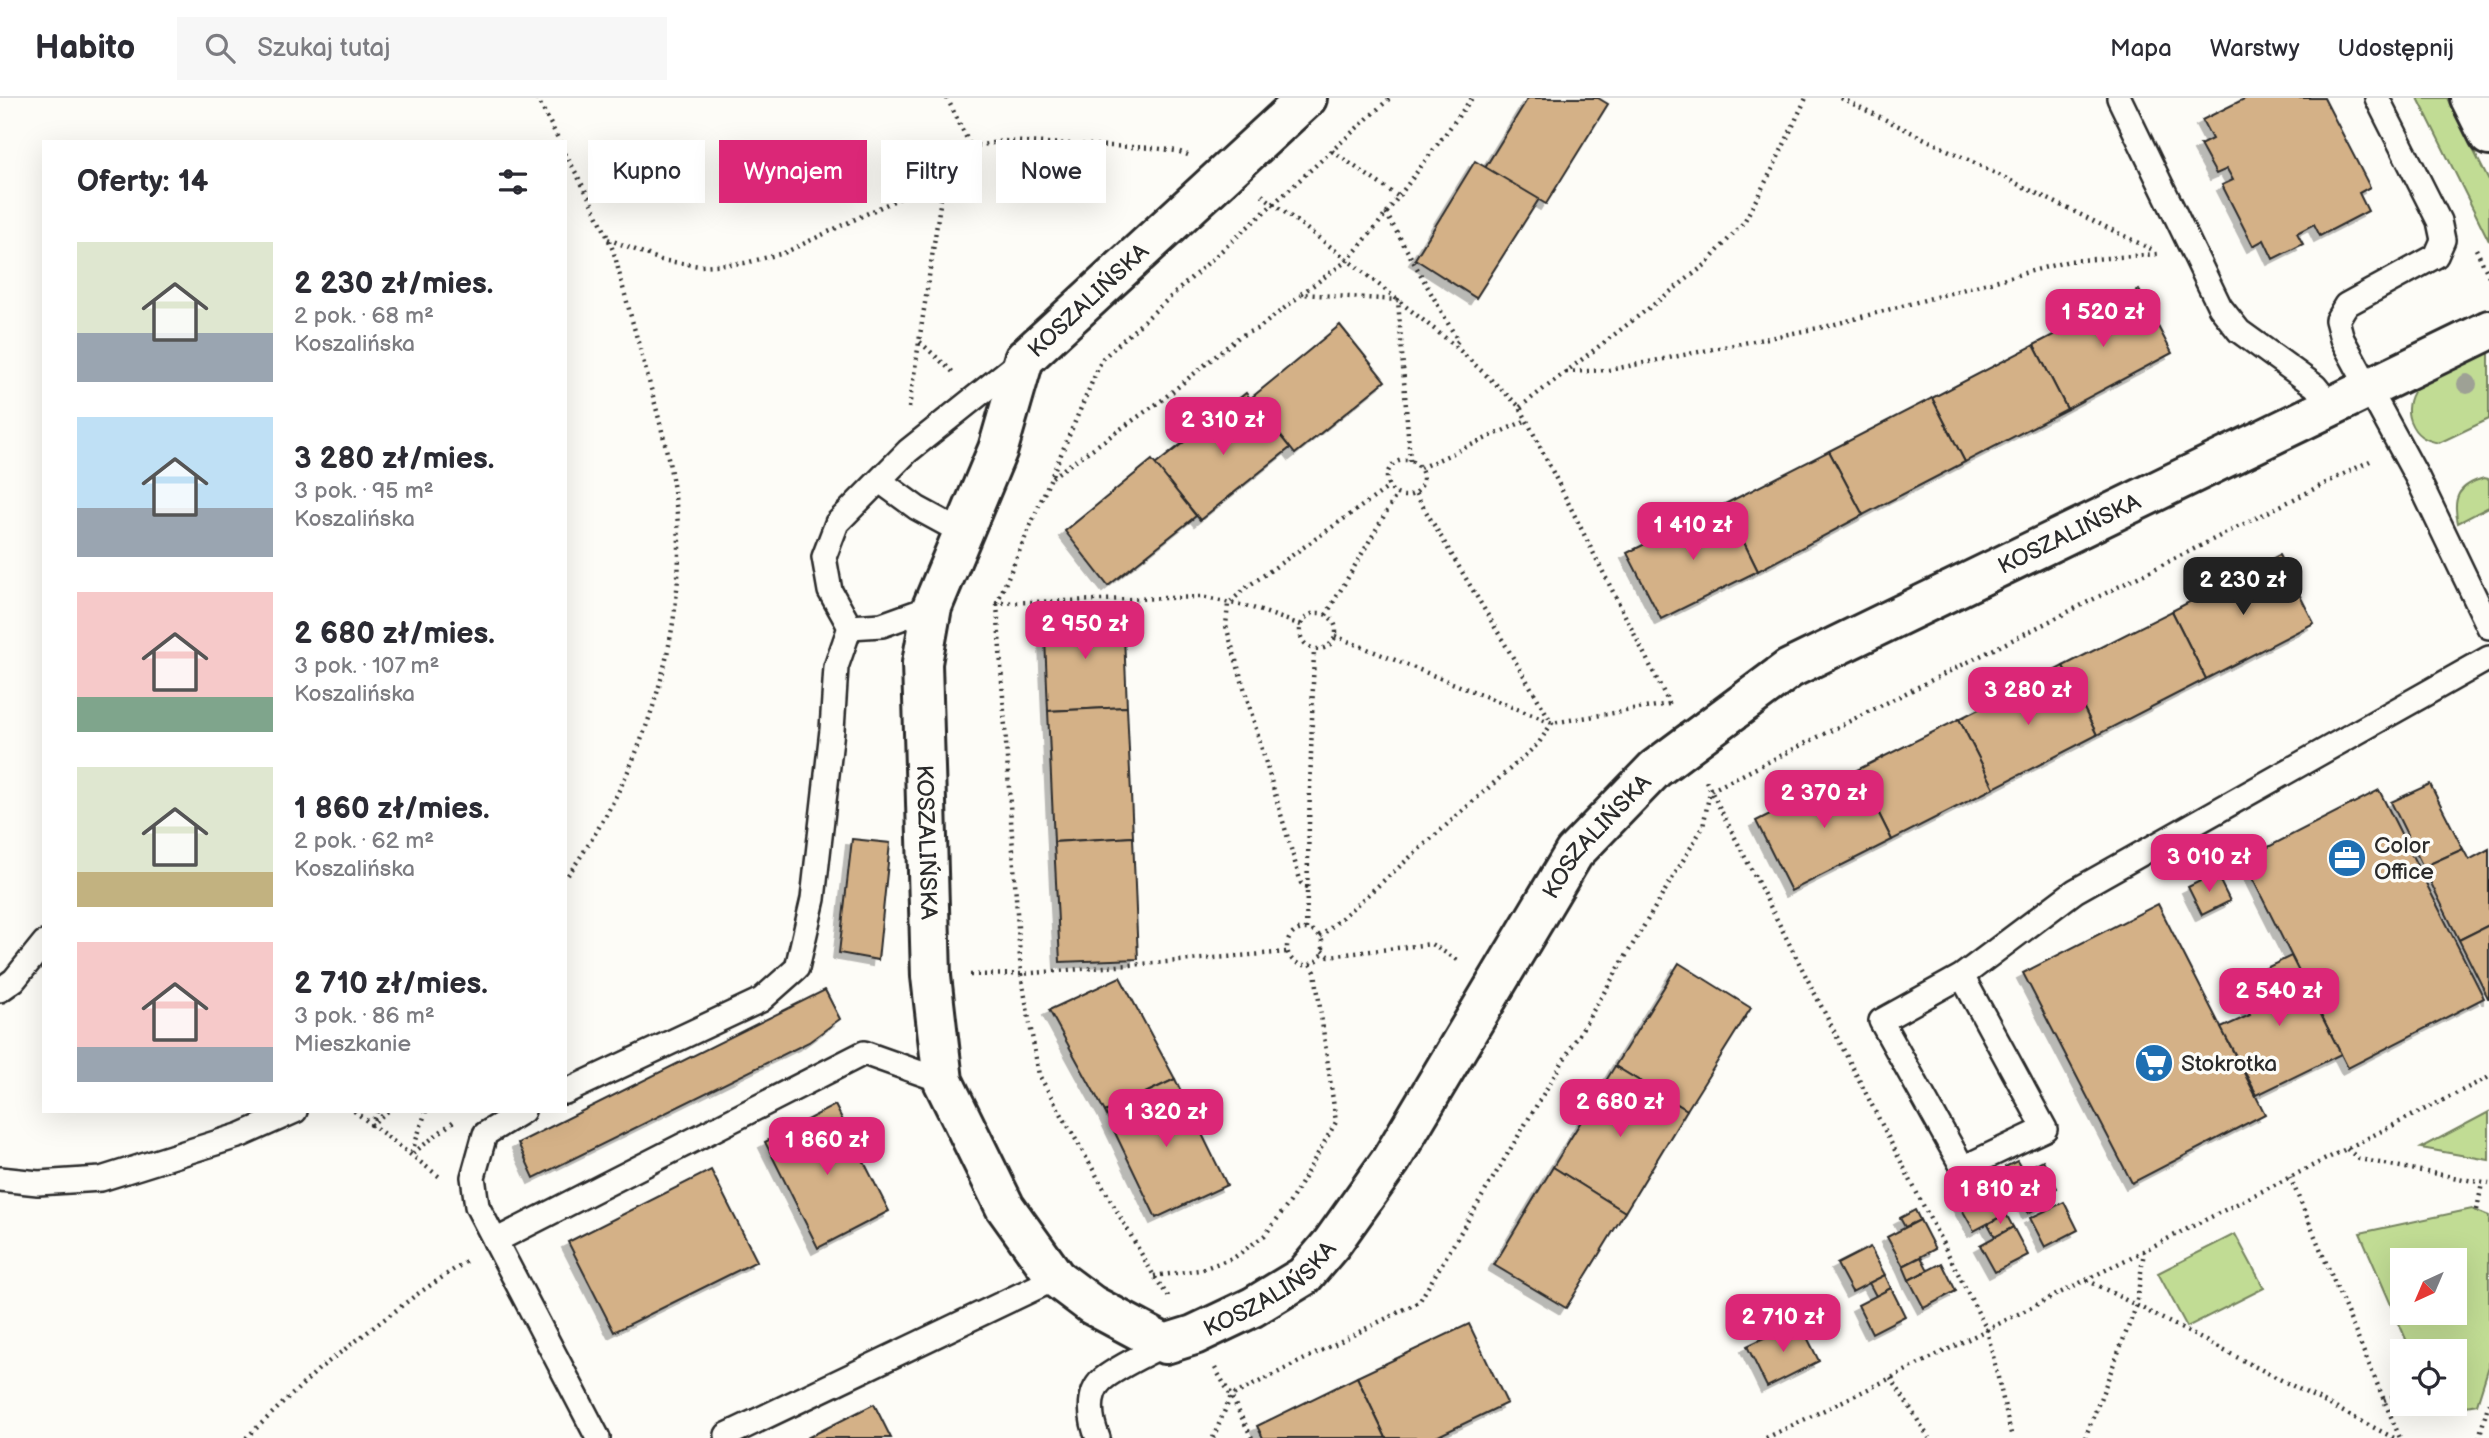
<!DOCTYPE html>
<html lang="pl">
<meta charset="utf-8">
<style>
body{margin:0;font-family:"Balsamiq Sans",sans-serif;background:#f7f7f7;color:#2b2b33;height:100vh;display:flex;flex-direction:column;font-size:26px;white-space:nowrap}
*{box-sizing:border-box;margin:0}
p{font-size:23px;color:#7c7c81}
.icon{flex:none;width:38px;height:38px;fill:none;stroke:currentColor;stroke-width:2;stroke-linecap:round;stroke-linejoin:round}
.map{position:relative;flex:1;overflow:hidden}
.drawer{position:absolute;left:42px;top:42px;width:525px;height:973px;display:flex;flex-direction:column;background:#fff;border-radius:0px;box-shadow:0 7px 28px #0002}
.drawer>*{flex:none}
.guide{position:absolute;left:588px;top:42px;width:665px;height:63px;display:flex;gap:14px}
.needle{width:46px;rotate:224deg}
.fabs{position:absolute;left:2390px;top:1150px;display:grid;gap:14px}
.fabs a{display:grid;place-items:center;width:77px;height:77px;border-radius:0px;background:#fff;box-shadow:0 7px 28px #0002;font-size:35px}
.price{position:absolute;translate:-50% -60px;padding:0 16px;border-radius:14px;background:#db2777;color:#fff;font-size:23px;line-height:46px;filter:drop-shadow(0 2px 4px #0008)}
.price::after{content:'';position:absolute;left:50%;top:42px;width:21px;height:16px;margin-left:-10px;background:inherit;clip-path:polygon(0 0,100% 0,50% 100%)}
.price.current{background:#222;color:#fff}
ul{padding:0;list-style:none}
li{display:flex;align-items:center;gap:21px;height:175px;padding:0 35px}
li span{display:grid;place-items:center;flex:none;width:196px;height:140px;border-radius:0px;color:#555}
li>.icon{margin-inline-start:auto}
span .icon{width:84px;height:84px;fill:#fffc;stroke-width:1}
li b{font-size:30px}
h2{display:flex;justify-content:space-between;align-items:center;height:84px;padding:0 35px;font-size:30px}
.tag{padding:0 24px;border-radius:0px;background:#fff;box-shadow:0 7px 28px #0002;font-size:24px;line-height:63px}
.tag.current{background:#db2777;color:#fff}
header{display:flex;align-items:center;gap:42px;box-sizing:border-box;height:98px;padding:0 35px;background:#fff;border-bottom:2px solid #e1e1e2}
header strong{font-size:33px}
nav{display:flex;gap:38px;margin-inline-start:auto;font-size:24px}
.search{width:490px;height:63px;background:#f7f7f7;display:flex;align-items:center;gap:18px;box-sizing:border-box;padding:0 24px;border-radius:0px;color:#7c7c81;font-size:26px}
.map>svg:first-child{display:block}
.green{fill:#c1dc94;stroke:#768460;stroke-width:2;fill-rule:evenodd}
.building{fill:#d4b187;stroke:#2b2b2b;stroke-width:2;filter:url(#shadow)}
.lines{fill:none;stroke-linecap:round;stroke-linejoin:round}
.service-casing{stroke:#2b2b2b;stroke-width:28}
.minor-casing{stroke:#2b2b2b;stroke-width:44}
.tertiary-casing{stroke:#2b2b2b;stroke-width:44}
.path{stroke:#2b2b2b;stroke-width:4.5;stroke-dasharray:2 5;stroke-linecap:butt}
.service{stroke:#fdfcf7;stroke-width:23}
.minor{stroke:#fdfcf7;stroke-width:38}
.tertiary{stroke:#fdfcf7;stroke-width:38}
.tree{fill:#9ea195}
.labels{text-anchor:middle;stroke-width:7;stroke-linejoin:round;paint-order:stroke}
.street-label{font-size:23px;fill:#2b2b2b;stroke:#fdfcf7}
.poi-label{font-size:23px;fill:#2b2b2b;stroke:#fdfcf7;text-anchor:start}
</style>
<header>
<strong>Habito</strong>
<div class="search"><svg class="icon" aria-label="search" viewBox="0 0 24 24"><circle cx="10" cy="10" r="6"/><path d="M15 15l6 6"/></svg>Szukaj tutaj</div>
<nav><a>Mapa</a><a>Warstwy</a><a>Udostępnij</a></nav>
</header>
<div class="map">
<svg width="2489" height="1340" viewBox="0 0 2489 1340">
<defs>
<filter id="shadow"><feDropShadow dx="-6" dy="6" stdDeviation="0" flood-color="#0004"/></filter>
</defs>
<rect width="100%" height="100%" fill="#fdfcf7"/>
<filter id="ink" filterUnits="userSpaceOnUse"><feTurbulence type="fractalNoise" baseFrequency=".0143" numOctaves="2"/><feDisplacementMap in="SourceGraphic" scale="14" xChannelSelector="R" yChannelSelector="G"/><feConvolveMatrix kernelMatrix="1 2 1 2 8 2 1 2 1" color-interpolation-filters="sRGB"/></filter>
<g filter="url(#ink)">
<g class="green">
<polygon points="2418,0 2447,0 2489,83 2489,143"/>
<path d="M2489 253V321L2439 345C2425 342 2416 338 2410 323 2406 313 2408 300 2415 291 2422 281 2474 260 2489 253Z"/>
<path d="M2484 380 2489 381V409L2458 425C2452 400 2458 387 2484 380Z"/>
<polygon points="2489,1014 2489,1062 2421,1050"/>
<path d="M2472 1111 2489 1118V1268L2477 1306 2437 1313 2434 1306H2455V1253H2411L2360 1135ZM2403 1162H2455V1214H2403Z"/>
<polygon points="2235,1136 2264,1190 2187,1229 2158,1175"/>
</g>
<g class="building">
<polygon points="1528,0 1598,0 1608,6 1546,106 1485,70"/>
<polygon points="2246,0 2324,0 2370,89 2359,95 2368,113 2320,138 2314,126 2297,135 2303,146 2273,161 2264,142 2253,148 2222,87 2233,82 2227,71 2216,76 2200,47 2212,41 2202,22"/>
<polygon points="1475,63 1539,101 1476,200 1415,161"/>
<polygon points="2139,192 2172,255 2067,311 2034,247"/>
<polygon points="1340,227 1385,283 1295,356 1251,300"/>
<polygon points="2034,247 2067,311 1965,364 1932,300"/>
<polygon points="1246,295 1290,350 1200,422 1155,367"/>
<polygon points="1932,300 1965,364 1863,417 1829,353"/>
<polygon points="1829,353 1863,417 1758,473 1725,406"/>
<polygon points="1152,362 1196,418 1108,488 1065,433"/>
<polygon points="1725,406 1758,473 1661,521 1627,455"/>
<polygon points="2279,457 2314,525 2206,581 2172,513"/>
<polygon points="2172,513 2206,581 2097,637 2063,568"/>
<polygon points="1123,514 1127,609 1048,613 1044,516"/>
<polygon points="2063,568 2097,637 1994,690 1959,621"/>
<polygon points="1127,609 1133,739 1054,744 1048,613"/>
<polygon points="1959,621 1994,690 1892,742 1857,672"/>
<polygon points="1857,672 1892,742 1791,793 1756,723"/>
<polygon points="2430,686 2463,751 2423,769 2391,704"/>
<polygon points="2379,692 2484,900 2348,970 2243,762"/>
<polygon points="1133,739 1138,861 1060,864 1054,744"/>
<polygon points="852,741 890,745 878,862 839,855"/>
<polygon points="2463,751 2469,762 2489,751 2489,827 2459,842 2423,769"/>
<polygon points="2216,775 2230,803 2202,817 2188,789"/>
<polygon points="2158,806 2265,1016 2132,1085 2023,875"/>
<polygon points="2489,827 2489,900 2488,900 2459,842"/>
<polygon points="2291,858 2341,956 2257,997 2221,930 2250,917 2235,885"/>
<polygon points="1679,865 1751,910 1687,1012 1615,968"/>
<polygon points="1120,879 1175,981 1105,1014 1049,912"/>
<polygon points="825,892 840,921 809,944 534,1080 518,1045"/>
<polygon points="1615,968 1687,1012 1625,1114 1553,1069"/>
<polygon points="1175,981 1227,1087 1156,1120 1105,1014"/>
<polygon points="835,1007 889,1113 818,1150 765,1044"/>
<polygon points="2043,1062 2057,1090 2024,1108 2011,1079"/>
<polygon points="2017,1063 2023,1073 2010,1080 2005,1069"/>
<polygon points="1553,1069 1625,1114 1566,1210 1494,1167"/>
<polygon points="711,1072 757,1163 614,1234 568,1144"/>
<polygon points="1987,1077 1992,1087 1977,1096 1972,1086"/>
<polygon points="1992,1087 2006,1116 1974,1133 1959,1106"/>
<polygon points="2043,1098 2047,1105 2028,1115 2025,1107"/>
<polygon points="2064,1104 2078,1132 2045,1149 2030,1120"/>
<polygon points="1915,1112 1920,1122 1905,1129 1900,1120"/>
<polygon points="2006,1116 2013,1129 1995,1139 1988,1126"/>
<polygon points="1920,1122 1935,1151 1903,1168 1887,1139"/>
<polygon points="2013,1129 2028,1157 1995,1174 1980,1147"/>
<polygon points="1870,1149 1885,1177 1852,1194 1837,1166"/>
<polygon points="1921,1159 1928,1172 1909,1182 1903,1168"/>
<polygon points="1942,1165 1956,1193 1924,1210 1909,1182"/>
<polygon points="1885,1177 1891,1190 1876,1198 1869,1185"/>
<polygon points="1891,1190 1905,1218 1872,1235 1858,1207"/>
<polygon points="1799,1223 1819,1263 1767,1289 1747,1248"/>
<polygon points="1469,1226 1507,1305 1434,1340 1386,1340 1357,1279"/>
<polygon points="1357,1279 1386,1340 1263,1340 1257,1328"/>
<polygon points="874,1306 891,1340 807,1340"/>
</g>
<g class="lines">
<g class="service-casing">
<g id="service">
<polyline points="2119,0 2220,209 2239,233 2315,288 2332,309"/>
<polyline points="2377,0 2439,123 2443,142 2436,158 2346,207 2337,222 2342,241 2418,381 2489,529"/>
<polyline points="880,383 917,410 963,435"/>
<polyline points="932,509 882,527 850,529 830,493 824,459 837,425 908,353 1022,262"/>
<polyline points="1962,878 2045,1031 1963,1070 1881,923 1962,878 2075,793 2489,560"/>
<polyline points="0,892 14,882 44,845"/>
<polyline points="565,994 761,902 797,870 813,801 832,632 836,569 850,529"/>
<polyline points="523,1013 485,1036 473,1079 477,1108 598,1340"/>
<polyline points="0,1081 38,1085 101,1081 241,1037 295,1013"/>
<polyline points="495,1143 864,955 943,983"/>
<polyline points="728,1340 727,1337 1056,1180"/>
<path d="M1098 1340C1091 1324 1086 1296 1102 1282 1117 1269 1147 1256 1165 1246"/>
</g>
</g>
<g class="minor-casing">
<g id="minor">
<path id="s1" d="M1307 0 1024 261 998 351 932 509 922 565 931 878 943 983 1005 1109 1056 1180 1092 1207 1165 1246 1194 1237 1253 1209 1304 1178 1332 1145 1391 1062 1574 755 1655 671 1789 571 2489 232"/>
</g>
</g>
<g class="tertiary-casing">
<polyline id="tertiary" points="2470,0 2489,38"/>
</g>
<g class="path">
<polyline points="537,0 560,44"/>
<polyline points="947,0 971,49"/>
<polyline points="1841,0 2155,153"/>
<polyline points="1332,53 1399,99"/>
<path d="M565 55C581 84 597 114 610 145 616 158 618 172 622 186 629 211 636 237 643 262 660 323 678 386 679 449 679 566 634 687 565 781"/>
<polyline points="1262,97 1348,162 1454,247 1520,309 1671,609"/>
<polyline points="1386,115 1458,243 1454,247"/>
<polyline points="608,141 661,162 700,168 745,165 784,155 944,79 971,49 1003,43 1154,50 1177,53 1188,57"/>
<polyline points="2476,151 2489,178"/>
<polyline points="920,244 955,276"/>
<polyline points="1566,274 1609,272 1828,228 2069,163 2157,156"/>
<polyline points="1520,309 1705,167 1744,124 1773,70 1806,0"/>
<polyline points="909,310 944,80"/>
<circle cx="1405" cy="380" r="18"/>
<polyline points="1410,363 1398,202 1301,196 1348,162 1376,129 1472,0"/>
<polyline points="1420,370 1527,322"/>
<polyline points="1052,379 1162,302 1240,238 1259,230 1301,197"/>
<polyline points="997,506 1021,876 1039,977 1154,1178 1170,1201"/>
<circle cx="1318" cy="533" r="18"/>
<polyline points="1326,517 1397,396"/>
<polyline points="1301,527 1250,509 1201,499 997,505 1102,261 1390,0"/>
<polyline points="1335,538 1552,625 1669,606"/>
<polyline points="1706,683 1987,1232 2012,1340"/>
<polyline points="1307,790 1301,785 1226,528 1228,506 1247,489 1389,389"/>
<polyline points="1306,831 1314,551"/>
<circle cx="1305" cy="849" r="18"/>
<polyline points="1320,839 1538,646 1552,625 1415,395"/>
<polyline points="1322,853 1329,858 1431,846 1461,864"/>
<polyline points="970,877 1021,876 1287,854"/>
<polyline points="354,1013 441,1080"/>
<polyline points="377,1013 371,1027 388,1013"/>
<polyline points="426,1013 411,1057 454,1023"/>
<polyline points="2347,1051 2359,1061 2489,1086"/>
<polyline points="2290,1079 2400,1340"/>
<polyline points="2477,1112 2482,1085"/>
<polyline points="1154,1178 1200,1172 1235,1159 1265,1137 1290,1104 1336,1024 1315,874 1310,866"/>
<polyline points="2087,1182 2394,1340"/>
<polyline points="1215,1270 1231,1298 1252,1340"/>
<polyline points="1891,1280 1929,1340"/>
<polyline points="2384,1302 2403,1295"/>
<polyline points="246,1340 319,1271 416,1197 468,1162"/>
<polyline points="1213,1340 1231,1298 1419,1204 1703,729 1710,693 2370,363"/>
<polyline points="1766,1340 1891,1280 2489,979"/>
<polyline points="2085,1340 2136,1209 2144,1153"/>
<polyline points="2479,1340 2489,1304"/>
</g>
<use href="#service" class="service"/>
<use href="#minor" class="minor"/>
<use href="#tertiary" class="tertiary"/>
</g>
<circle class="tree" cx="2467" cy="286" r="10"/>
</g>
<defs>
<g id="office-disc" transform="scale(2.0125)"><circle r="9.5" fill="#1f6fb2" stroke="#fdfcf7"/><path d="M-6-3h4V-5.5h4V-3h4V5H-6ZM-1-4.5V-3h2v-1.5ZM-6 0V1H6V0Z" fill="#fff"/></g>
<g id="supermarket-disc" transform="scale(2.0125)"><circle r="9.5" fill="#1f6fb2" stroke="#fdfcf7"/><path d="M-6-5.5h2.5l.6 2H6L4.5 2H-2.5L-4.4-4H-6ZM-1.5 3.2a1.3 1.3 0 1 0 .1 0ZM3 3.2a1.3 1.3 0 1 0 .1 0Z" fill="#fff"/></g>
</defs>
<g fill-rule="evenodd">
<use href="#office-disc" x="2347" y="760"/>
<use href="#supermarket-disc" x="2154" y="965"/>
</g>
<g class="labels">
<g class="street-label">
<text transform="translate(1088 202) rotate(-43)" y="8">KOSZALIŃSKA</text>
<text dy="8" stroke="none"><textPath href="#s1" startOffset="2734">KOSZALIŃSKA</textPath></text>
<text dy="8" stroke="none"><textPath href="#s1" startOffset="2166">KOSZALIŃSKA</textPath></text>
<text dy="8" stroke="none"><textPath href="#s1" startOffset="886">KOSZALIŃSKA</textPath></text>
<text dy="8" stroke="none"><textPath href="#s1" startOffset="1601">KOSZALIŃSKA</textPath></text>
</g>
<g class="poi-label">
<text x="2374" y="755">Color<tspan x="2374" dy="26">Office</tspan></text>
<text x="2181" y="973">Stokrotka</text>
</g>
</g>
</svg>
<div class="fabs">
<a><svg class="needle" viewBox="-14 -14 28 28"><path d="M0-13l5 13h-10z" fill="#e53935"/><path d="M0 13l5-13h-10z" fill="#7c7c81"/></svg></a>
<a><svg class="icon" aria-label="locate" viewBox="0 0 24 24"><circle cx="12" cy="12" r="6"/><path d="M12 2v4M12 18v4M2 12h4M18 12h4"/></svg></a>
</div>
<b class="price" style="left:2103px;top:251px">1 520 zł</b>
<b class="price" style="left:1223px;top:359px">2 310 zł</b>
<b class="price" style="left:1693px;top:464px">1 410 zł</b>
<b class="price current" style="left:2243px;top:519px">2 230 zł</b>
<b class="price" style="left:1085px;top:563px">2 950 zł</b>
<b class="price" style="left:2028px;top:629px">3 280 zł</b>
<b class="price" style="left:1824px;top:732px">2 370 zł</b>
<b class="price" style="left:2209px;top:796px">3 010 zł</b>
<b class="price" style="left:2279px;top:930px">2 540 zł</b>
<b class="price" style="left:1620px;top:1041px">2 680 zł</b>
<b class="price" style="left:1166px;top:1051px">1 320 zł</b>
<b class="price" style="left:827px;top:1079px">1 860 zł</b>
<b class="price" style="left:2000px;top:1128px">1 810 zł</b>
<b class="price" style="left:1783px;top:1256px">2 710 zł</b>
<div class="guide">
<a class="tag">Kupno</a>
<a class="tag current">Wynajem</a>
<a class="tag">Filtry</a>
<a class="tag">Nowe</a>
</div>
<section class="drawer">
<h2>Oferty: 14<svg class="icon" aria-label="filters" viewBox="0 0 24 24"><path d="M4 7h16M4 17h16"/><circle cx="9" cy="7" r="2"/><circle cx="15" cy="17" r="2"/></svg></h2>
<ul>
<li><span style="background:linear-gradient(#dfe7d0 65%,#9aa5b1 0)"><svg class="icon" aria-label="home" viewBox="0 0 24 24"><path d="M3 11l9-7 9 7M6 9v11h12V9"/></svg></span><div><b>2 230 zł/mies.</b><p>2 pok. · 68 m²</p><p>Koszalińska</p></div></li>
<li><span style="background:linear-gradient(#bfe0f5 65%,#9aa5b1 0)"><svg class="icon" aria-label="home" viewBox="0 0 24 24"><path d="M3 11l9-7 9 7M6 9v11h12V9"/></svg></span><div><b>3 280 zł/mies.</b><p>3 pok. · 95 m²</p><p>Koszalińska</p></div></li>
<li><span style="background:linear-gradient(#f6c9c9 75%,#7fa58c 0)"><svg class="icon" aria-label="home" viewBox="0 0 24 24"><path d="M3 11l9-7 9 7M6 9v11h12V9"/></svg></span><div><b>2 680 zł/mies.</b><p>3 pok. · 107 m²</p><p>Koszalińska</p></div></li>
<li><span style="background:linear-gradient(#dfe7d0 75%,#c2b280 0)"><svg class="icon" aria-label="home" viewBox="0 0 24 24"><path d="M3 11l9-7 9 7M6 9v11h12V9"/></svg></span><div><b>1 860 zł/mies.</b><p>2 pok. · 62 m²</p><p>Koszalińska</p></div></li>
<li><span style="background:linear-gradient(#f6c9c9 75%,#9aa5b1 0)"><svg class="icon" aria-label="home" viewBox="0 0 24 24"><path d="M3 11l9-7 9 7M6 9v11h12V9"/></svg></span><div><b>2 710 zł/mies.</b><p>3 pok. · 86 m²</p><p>Mieszkanie</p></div></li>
</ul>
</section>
</div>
